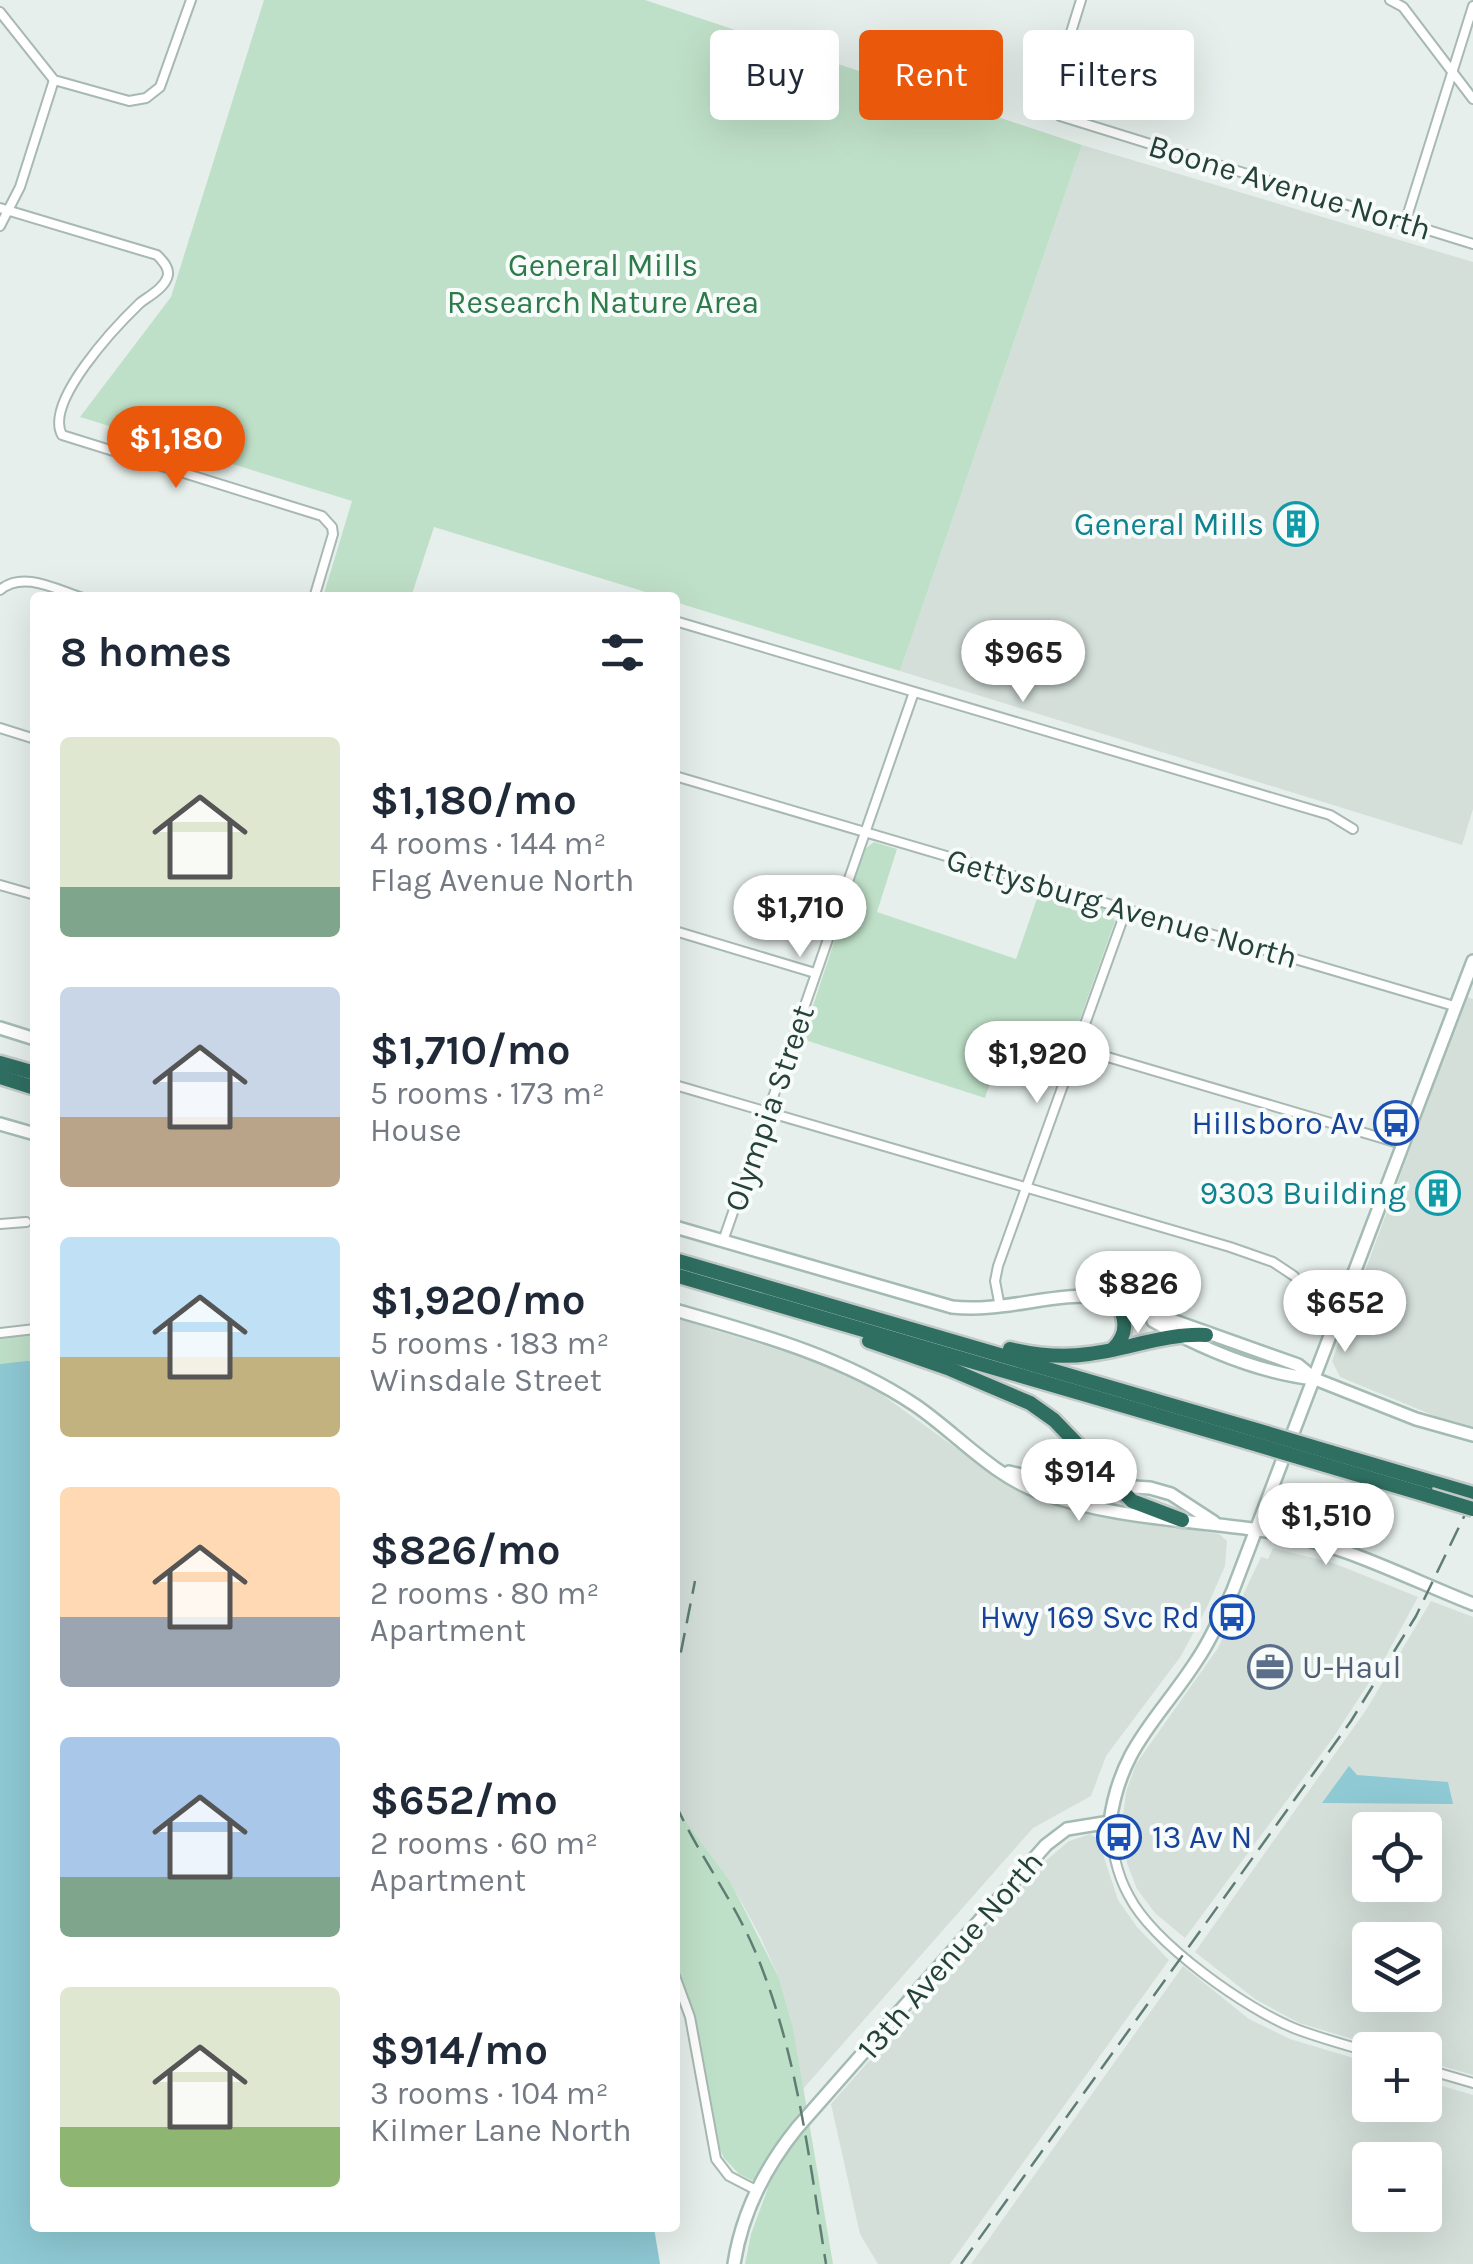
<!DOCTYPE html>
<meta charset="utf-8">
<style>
body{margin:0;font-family:Karla,sans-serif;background:#f6f6f7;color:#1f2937;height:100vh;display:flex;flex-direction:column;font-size:38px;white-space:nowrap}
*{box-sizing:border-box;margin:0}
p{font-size:32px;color:#747a83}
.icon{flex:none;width:55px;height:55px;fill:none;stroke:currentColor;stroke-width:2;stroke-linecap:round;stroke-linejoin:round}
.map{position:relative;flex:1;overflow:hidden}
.side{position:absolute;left:30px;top:592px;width:650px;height:1640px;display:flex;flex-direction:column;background:#fff;border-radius:10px;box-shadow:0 10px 40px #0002}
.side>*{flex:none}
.banner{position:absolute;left:710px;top:30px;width:612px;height:90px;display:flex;gap:20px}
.fabs{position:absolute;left:1352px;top:1812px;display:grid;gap:20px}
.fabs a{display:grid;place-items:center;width:90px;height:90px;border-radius:10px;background:#fff;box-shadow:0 10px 40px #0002;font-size:50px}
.price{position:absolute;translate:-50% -85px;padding:0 22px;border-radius:35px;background:#fff;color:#222;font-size:32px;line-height:65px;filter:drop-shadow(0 2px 5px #0008)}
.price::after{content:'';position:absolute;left:50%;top:60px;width:30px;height:22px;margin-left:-15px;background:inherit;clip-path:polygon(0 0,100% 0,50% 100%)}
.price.selected{background:#ea580c;color:#fff}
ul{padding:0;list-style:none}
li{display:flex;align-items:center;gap:30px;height:250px;padding:0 30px}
li span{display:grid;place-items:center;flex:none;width:280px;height:200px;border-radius:10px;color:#555}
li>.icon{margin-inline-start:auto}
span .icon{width:120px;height:120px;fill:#fffc;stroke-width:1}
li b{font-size:42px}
h2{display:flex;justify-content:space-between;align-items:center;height:120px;padding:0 30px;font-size:42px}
.tag{padding:0 35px;border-radius:10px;background:#fff;box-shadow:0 10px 40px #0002;font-size:35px;line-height:90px}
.tag.selected{background:#ea580c;color:#fff}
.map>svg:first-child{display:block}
.built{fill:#d4dfda;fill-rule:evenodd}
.green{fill:#bfe0c8}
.water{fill:#8ec9d4}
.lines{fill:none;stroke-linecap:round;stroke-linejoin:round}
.street-casing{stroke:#a8b8b2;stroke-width:12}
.secondary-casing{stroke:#a4bbb3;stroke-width:16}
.highway-casing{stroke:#c2cac8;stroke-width:19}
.street{stroke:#fff;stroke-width:8}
.secondary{stroke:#fff;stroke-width:11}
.highway{stroke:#2f6f62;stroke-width:14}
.rail{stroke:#5f7d75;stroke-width:2.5;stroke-dasharray:20 10;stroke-linecap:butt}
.highway-bridge-casing{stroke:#c2cac8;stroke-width:19;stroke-linecap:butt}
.highway-bridge{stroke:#2f6f62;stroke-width:14}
.labels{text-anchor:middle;stroke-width:8;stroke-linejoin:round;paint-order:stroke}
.street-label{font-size:32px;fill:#24423a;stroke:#f7fbf9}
.park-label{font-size:32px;fill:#2d7a4b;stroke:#f7fbf9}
.culture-label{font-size:32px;fill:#0d838f;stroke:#f7fbf9;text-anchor:end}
.transit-label{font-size:32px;fill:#164399;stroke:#f7fbf9;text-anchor:end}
.service-label{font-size:32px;fill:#4e5e75;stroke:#f7fbf9;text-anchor:start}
</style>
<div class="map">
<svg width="1473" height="2264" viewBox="0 0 1473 2264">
<rect width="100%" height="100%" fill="#e6efeb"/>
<g class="built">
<polygon points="1082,145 1473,262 1473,809 1462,845 900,671"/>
<polygon points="1466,997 1473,999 1473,1427 1452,1423 1340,1377 1332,1361"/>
<polygon points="675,1318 812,1360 877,1391 985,1469 1032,1496 1068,1506 1219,1534 1227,1541 1225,1566 1207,1607 1181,1656 1106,1756 1091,1796 1033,1828 803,2089 793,2027 779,1978 760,1936 730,1881 675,1807"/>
<polygon points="1273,1548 1333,1563 1418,1597 1385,1658 1333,1738 1185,1938 1155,1913 1137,1889 1127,1863 1122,1827 1126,1792 1136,1764 1218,1648 1261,1557 1268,1559"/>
<path d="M1431 1601 1473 1617V2075L1425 2061V2050H1389L1299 2023 1255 1999 1195 1952 1366 1710ZM1370 1830H1425V1885H1370ZM1370 1940H1425V1995H1370Z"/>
<polygon points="1090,1834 1098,1839 1118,1900 1137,1927 1169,1960 950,2264 878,2264 860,2234 831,2104 1043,1863 1069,1841"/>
<path d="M1183 1966 1249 2019 1290 2039 1370 2063V2105H1425V2081L1473 2095V2264H971ZM1425 2160V2215H1370V2160Z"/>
</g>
<g class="green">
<polygon points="264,0 645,0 1082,145 900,671 675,602 675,598 662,597 434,527 411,597 323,597 352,501 80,417 171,297"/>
<polygon points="874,842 897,849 877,912 1016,959 1040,890 1108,910 1115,921 1061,1072 1000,1054 985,1098 802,1039 865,849"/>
<polygon points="35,1333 35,1362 0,1364 0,1337"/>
<polygon points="675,1807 730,1881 779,1978 793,2027 833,2264 745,2264 751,2234 768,2188 739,2174 724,2158 715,2138 695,2014 675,1966"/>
</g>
<g class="water">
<polygon points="28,1361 35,1362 35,2228 654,2228 660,2264 0,2264 0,1364"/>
<polygon points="1349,1766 1357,1775 1448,1782 1453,1804 1322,1803"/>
</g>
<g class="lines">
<g class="street-casing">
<g id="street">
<polyline points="1081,0 1050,100 1053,109 1060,116 1473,244"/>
<polyline points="1390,0 1403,7 1473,99"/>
<polyline points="0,12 54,80 129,101 146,98 160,87 191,0"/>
<path d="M0 208 157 255C162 260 169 267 168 275 165 288 149 296 140 303 116 326 44 402 62 435L322 516 332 527 333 534 314 598"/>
<polyline points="1405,223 1473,6"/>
<polyline points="0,226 20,187 54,80"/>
<path d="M0 590C23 570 57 590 83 598"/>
<polyline points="675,621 1330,815 1353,829"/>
<polyline points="0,728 35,739"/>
<polyline points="675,776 1454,1006"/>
<polyline points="0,885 35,895"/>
<polyline points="675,931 815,973"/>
<polyline points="1077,1048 1402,1144"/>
<polyline points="675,1085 1230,1247 1273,1262 1294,1276"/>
<polyline points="0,1224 26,1222"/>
<polyline points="723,1241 914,692"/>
<polyline points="1000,1307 995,1281 998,1266 1126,910"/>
<polyline points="0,1333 35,1329"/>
<path d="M1110 1822C1112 1848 1116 1873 1129 1896 1154 1944 1246 2009 1296 2029 1320 2038 1345 2045 1370 2052"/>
<polyline points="675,1976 690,2017 716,2159 729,2176 756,2190"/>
<polyline points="1425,2069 1473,2083"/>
</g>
</g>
<g class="secondary-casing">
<g id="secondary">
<polyline points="0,1028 35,1039"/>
<polyline points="0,1124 35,1134"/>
<path d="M675 1227 952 1307C1004 1313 1054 1291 1107 1297L1298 1365 1315 1379"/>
<path d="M675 1310C759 1334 841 1356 915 1405 956 1433 992 1475 1039 1492 1112 1519 1196 1520 1272 1532 1341 1543 1409 1579 1473 1604"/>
<path d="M1153 1321C1201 1348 1260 1373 1315 1379L1416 1419 1473 1435"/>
<polyline points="1009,1472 1051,1482 1150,1488 1171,1494 1214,1522"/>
<path d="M734 2264C742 2212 764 2169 797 2128L1046 1845 1067 1829 1110 1822C1120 1747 1159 1719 1197 1660 1212 1638 1222 1614 1233 1590L1473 961"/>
</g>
</g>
<g class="highway-casing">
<g id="highway">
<polyline points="0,1063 35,1073"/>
<polyline points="0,1077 35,1088"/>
<polyline points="675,1260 1253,1429"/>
<polyline points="675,1275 1248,1442"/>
<polyline points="869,1341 950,1369 1030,1403 1054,1420 1132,1501 1182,1520"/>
<path d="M1114 1348C1129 1333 1126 1317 1116 1300"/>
<path d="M1010 1349C1035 1355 1063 1358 1089 1354 1129 1349 1166 1333 1206 1335"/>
<polyline points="1330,1452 1473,1494"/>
<polyline points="1325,1465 1430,1496"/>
<path d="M1051 1482C1070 1477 1083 1464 1074 1445"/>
</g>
</g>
<use href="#street" class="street"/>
<use href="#secondary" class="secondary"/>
<use href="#highway" class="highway"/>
<g class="rail">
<polyline points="675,1682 695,1581"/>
<path d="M675 1803C698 1854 733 1899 755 1951 797 2051 809 2158 826 2264"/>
<polyline points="961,2264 1351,1721 1416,1616 1473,1498"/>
</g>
<g class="highway-bridge-casing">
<g id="highway-bridge">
<polyline points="1253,1429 1330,1452"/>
<polyline points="1248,1442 1325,1465"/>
<polyline points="1430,1496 1473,1509"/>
</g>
</g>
<use href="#highway-bridge" class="highway-bridge"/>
</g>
<defs>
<g id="building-ring" transform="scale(2.25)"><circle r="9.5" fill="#f7fbf9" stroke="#0f9aa8" stroke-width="1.5"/><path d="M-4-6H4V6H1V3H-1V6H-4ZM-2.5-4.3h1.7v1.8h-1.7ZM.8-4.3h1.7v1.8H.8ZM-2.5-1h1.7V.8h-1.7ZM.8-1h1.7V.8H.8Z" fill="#0f9aa8"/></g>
<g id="bus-ring" transform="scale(2.25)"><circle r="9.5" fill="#f7fbf9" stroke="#1a4fb4" stroke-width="1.5"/><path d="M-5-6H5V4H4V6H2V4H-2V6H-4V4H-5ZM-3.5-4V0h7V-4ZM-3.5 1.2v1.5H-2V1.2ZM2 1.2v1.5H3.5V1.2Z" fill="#1a4fb4"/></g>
<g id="office-ring" transform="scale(2.25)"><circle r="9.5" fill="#f7fbf9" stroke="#5c6f8a" stroke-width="1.5"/><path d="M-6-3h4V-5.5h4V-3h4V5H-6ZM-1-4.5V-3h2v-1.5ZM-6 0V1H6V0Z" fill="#5c6f8a"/></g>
</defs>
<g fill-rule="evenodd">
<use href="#building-ring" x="1296" y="524"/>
<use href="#bus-ring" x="1396" y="1123"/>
<use href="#building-ring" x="1438" y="1193"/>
<use href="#bus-ring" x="1232" y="1617"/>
<use href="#office-ring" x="1270" y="1667"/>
<use href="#bus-ring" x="1119" y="1837"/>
</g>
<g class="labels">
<g class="street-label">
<text transform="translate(1290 187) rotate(17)" y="11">Boone Avenue North</text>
<text transform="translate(1122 908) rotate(16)" y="11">Gettysburg Avenue North</text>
<text transform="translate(769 1108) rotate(-71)" y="11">Olympia Street</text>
<text transform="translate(950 1955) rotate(-49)" y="11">13th Avenue North</text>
</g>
<g class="park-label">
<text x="603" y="276">General Mills<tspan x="603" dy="37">Research Nature Area</tspan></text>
</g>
<g class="culture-label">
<text x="1264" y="535">General Mills</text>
<text x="1406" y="1204">9303 Building</text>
</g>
<g class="transit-label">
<text x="1364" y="1134">Hillsboro Av</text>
<text x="1200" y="1628">Hwy 169 Svc Rd</text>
<text x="1152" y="1848" text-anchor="start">13 Av N</text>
</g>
<g class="service-label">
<text x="1302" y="1678">U-Haul</text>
</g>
</g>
</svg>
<div class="fabs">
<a><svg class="icon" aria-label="locate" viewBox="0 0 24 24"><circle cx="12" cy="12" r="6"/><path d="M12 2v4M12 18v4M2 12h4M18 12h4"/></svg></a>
<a><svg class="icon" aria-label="layers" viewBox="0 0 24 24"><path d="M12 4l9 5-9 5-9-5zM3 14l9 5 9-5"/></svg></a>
<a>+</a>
<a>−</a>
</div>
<b class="price selected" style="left:176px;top:491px">$1,180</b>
<b class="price" style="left:1023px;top:705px">$965</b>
<b class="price" style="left:800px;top:960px">$1,710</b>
<b class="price" style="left:1037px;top:1106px">$1,920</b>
<b class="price" style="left:1138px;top:1336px">$826</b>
<b class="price" style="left:1345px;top:1355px">$652</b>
<b class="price" style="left:1079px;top:1524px">$914</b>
<b class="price" style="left:1326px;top:1568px">$1,510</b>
<div class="banner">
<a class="tag">Buy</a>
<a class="tag selected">Rent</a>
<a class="tag">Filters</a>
</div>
<section class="side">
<h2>8 homes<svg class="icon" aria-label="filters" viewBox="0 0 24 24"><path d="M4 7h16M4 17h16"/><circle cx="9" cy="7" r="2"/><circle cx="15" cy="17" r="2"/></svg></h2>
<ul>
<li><span style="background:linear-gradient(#dfe7d0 75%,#7fa58c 0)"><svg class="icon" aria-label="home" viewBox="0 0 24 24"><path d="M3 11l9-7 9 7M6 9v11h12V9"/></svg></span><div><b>$1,180/mo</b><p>4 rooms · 144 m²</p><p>Flag Avenue North</p></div></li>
<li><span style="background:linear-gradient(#c9d6e8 65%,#b9a48a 0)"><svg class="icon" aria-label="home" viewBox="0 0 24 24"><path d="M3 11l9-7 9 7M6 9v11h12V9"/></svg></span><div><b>$1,710/mo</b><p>5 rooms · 173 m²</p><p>House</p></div></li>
<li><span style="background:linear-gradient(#bfe0f5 60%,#c2b280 0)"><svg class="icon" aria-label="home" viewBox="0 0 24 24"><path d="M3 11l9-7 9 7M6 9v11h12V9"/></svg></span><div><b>$1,920/mo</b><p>5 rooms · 183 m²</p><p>Winsdale Street</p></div></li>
<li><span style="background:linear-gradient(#ffd9b3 65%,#9aa5b1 0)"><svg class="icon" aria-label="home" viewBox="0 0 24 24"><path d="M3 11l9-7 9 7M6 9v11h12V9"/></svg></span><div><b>$826/mo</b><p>2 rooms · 80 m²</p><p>Apartment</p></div></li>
<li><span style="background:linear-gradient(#a9c7e8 70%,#7fa58c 0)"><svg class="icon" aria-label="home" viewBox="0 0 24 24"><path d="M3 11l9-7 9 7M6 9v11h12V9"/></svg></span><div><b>$652/mo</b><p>2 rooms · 60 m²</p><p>Apartment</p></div></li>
<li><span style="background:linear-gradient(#dfe7d0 70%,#8fb573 0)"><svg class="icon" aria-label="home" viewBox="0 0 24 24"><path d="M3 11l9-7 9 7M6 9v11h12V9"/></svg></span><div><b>$914/mo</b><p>3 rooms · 104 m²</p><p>Kilmer Lane North</p></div></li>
</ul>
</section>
</div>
